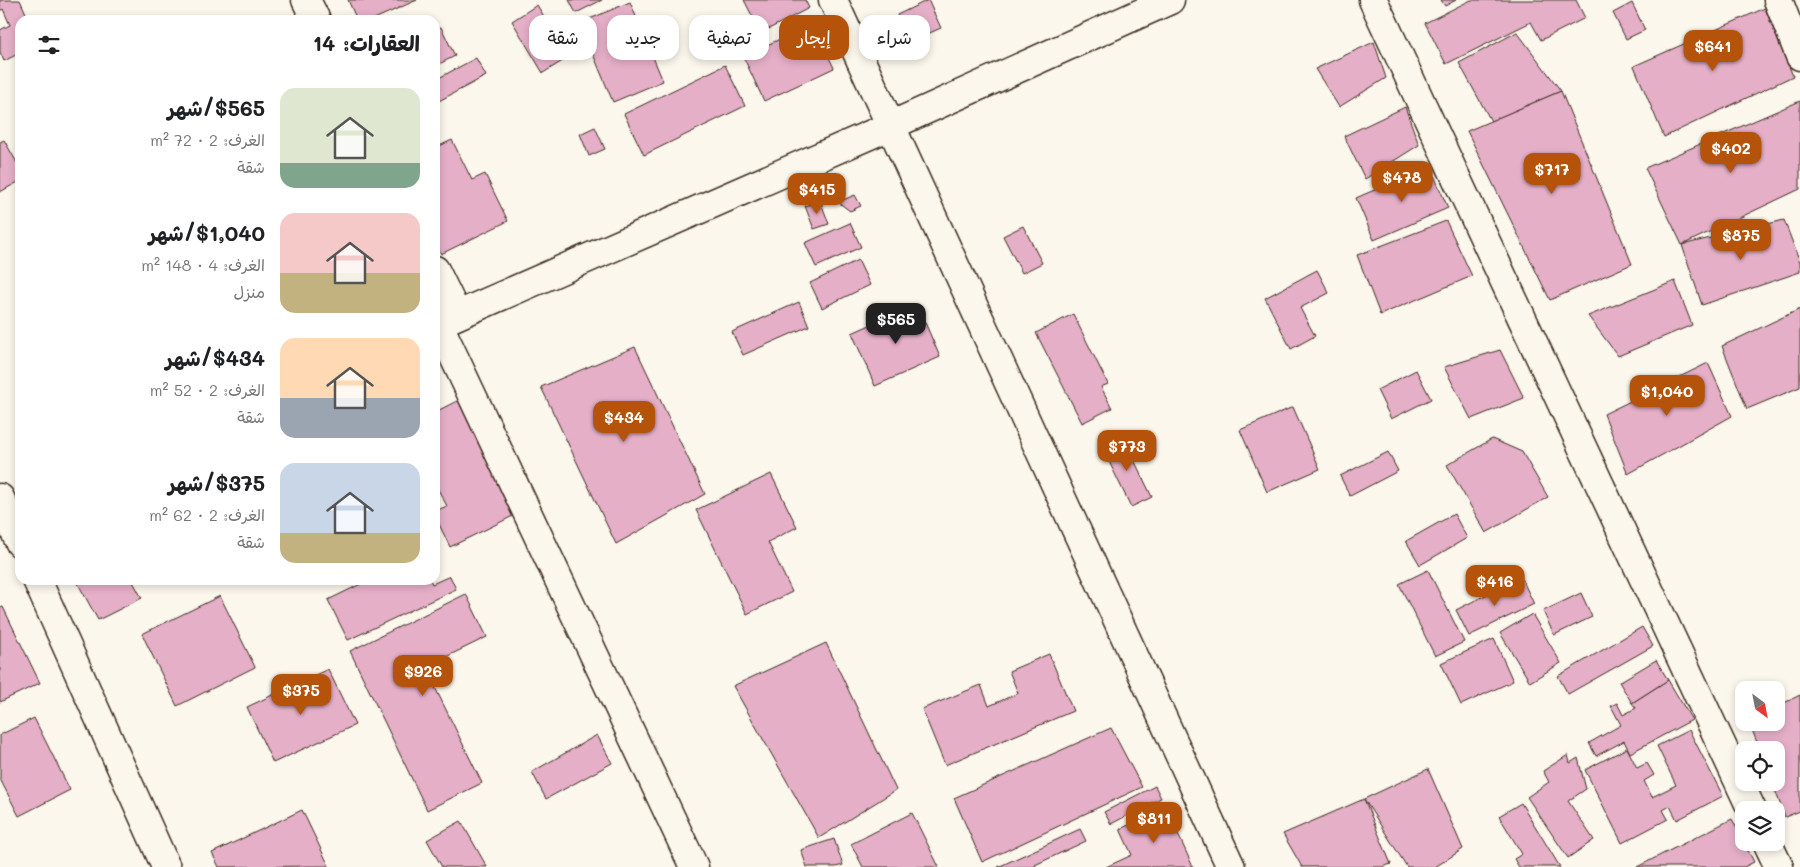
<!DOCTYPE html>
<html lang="ar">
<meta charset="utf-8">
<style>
body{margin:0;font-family:Mali,"Playpen Sans Arabic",sans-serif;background:#f6f6f6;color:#202124;direction:rtl;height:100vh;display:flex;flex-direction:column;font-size:19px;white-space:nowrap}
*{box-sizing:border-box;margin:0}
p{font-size:16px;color:#757577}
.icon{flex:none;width:28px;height:28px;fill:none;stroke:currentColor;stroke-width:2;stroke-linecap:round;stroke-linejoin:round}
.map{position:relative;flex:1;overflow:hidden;direction:ltr}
.sheet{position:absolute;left:15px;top:15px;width:425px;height:570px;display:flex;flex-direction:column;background:#fff;border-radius:15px;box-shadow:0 2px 8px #0003;direction:rtl}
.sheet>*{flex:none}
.hud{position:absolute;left:455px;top:15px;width:475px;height:45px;direction:rtl;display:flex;gap:10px}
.needle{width:32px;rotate:148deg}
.controls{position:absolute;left:1735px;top:681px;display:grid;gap:10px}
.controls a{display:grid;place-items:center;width:50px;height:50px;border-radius:10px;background:#fff;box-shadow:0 2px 8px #0003;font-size:25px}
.price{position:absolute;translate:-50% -42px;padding:0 11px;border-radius:10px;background:#b45309;color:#fff;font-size:16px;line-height:32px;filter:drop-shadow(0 1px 2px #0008)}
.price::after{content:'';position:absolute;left:50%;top:30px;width:15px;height:11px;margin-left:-8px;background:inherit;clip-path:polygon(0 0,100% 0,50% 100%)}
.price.current{background:#222;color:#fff}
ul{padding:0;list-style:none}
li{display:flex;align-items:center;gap:15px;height:125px;padding:0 20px}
li span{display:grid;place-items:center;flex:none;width:140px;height:100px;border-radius:15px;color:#555}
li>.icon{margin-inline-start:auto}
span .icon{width:60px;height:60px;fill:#fffc;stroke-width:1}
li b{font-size:21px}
h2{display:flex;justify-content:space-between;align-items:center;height:60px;padding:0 20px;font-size:21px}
.tag{padding:0 18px;border-radius:15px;background:#fff;box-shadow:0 2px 8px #0003;font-size:18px;line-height:45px}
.tag.current{background:#b45309;color:#fff}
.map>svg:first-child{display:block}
.building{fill:#e5afc8;stroke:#3b2a1e}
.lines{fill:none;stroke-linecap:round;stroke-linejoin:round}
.minor-casing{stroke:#3b2a1e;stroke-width:31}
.minor{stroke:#fbf7ec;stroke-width:28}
</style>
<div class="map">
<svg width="1800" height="867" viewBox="0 0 1800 867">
<rect width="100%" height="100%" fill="#fbf7ec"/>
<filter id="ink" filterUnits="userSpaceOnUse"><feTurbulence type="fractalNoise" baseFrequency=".02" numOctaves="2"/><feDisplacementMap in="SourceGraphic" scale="10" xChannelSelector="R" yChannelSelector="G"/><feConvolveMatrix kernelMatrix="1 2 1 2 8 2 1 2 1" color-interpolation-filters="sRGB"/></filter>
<g filter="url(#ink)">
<g class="building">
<polygon points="0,0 20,0 29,20 20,20 20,53 4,61 0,52 0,30 10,25 3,9 0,11"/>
<polygon points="348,0 417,0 372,20 357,20"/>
<polygon points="569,0 602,0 576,13"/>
<polygon points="744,0 805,0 809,8 761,33"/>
<polygon points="928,0 941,28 909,42 897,15"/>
<polygon points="1441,0 1456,0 1445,6"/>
<polygon points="1471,0 1576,0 1585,18 1541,40 1531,22 1446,64 1425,23"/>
<polygon points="630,2 663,81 613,102 580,23"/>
<polygon points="1632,3 1645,30 1626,39 1613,13"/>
<polygon points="537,5 569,57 543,73 512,21"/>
<polygon points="1765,8 1793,76 1664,137 1634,66"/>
<polygon points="230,15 232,20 219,20"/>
<polygon points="813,24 834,68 764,101 743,56"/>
<polygon points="441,27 455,56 435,66 435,30"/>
<polygon points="1517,32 1561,91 1491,121 1459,63"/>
<polygon points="1374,42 1386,78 1339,107 1315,69"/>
<polygon points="476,58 486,76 435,103 435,80"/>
<polygon points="725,65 745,106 644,155 624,114"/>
<polygon points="1561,91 1632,264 1550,300 1467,131"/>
<polygon points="1800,101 1800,189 1682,245 1645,168"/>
<polygon points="1405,107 1419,145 1365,179 1344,136"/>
<polygon points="595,127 605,149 589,156 580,134"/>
<polygon points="4,140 20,168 20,181 0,192 0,142"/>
<polygon points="452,140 472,180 485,174 508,221 441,254 435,242 435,148"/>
<polygon points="1430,166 1448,208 1374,240 1356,198"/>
<polygon points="855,195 861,206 850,211 838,202"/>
<polygon points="820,200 829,224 814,229 805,206"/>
<polygon points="1784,220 1800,262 1800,272 1702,305 1682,245"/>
<polygon points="1446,221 1472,276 1380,315 1357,255"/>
<polygon points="850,223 861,247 816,267 805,243"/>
<polygon points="1023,226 1042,263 1022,273 1003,236"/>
<polygon points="858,260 870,285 822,308 810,283"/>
<polygon points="1317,270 1329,293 1300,308 1315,336 1291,349 1265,298"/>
<polygon points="1675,281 1692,325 1618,356 1588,316"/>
<polygon points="799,302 809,326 743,355 732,332"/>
<polygon points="917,304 940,357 875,386 852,333"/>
<polygon points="1800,309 1800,387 1747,409 1722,346"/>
<polygon points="1073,314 1108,384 1101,387 1112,408 1082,423 1036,333"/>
<polygon points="635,347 705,494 616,544 541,387"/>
<polygon points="1500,350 1524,398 1471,419 1444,367"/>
<polygon points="1708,363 1732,416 1628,474 1604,414"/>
<polygon points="1416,370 1431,399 1391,419 1377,390"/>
<polygon points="459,400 515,515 450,547 435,516 435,511 447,506 435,484 435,412"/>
<polygon points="1293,407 1320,469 1267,492 1240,430"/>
<polygon points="1123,437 1152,497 1131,507 1102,447"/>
<polygon points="1492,439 1522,452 1548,497 1486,533 1447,465"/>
<polygon points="1388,452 1398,471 1350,496 1340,476"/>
<polygon points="771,474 797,527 768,542 792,592 747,614 696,510"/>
<polygon points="1454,514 1467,538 1420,565 1406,541"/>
<polygon points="1428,570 1464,642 1435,656 1399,584"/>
<polygon points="450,576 456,589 348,640 328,600 369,580 430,580 432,584"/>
<polygon points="1521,577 1534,604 1469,636 1456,610"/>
<polygon points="76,580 132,580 142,598 98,620"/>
<polygon points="1581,593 1592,617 1554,635 1543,611"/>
<polygon points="466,594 487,637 425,667 482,783 427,810 350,651"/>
<polygon points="220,596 255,667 177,706 142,634"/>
<polygon points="3,607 40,683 0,702 0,608"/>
<polygon points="1532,614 1561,663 1530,682 1500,633"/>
<polygon points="1642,627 1653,646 1568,694 1558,676"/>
<polygon points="1494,639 1513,681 1461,705 1441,663"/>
<polygon points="826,643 896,790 819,838 733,686"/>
<polygon points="1049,654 1073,711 945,765 922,709 981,685 989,706 1018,693 1009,671"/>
<polygon points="1656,660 1668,680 1632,703 1619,682"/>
<polygon points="328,669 355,725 273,763 247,707"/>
<polygon points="1668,680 1692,720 1630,753 1624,741 1596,756 1589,743 1621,725 1611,706 1617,703 1623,715 1636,708 1632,703"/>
<polygon points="1800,695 1800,811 1785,817 1772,782 1776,782 1776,750 1760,750 1749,722 1776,722 1776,707"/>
<polygon points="34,718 70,790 19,816 0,779 0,735"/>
<polygon points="1111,728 1142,787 982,862 954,798"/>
<polygon points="1689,730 1723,796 1677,820 1670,806 1663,810 1668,819 1622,843 1585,770 1627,748 1637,768 1647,763 1654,775 1644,781 1652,797 1676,785 1657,746"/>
<polygon points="597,735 612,763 546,799 532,772"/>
<polygon points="1568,755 1570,763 1578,758 1586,789 1568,801 1594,840 1568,858 1527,797 1549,782 1543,771"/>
<polygon points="1428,769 1463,849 1435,867 1407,867 1364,799"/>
<polygon points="1155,786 1161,798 1111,824 1104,812"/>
<polygon points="1364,799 1391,864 1382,867 1302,867 1283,834"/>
<polygon points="1521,803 1560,867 1519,867 1514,859 1522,854 1499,816"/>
<polygon points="1166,808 1193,867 1106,867 1132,855 1120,829"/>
<polygon points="302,810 329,866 219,867 212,853"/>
<polygon points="912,813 939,867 863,867 851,844"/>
<polygon points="1732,819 1754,862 1744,867 1637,867"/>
<polygon points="461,821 487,867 442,867 427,840"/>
<polygon points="1080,829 1086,841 1035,865 1036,867 998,867"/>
<polygon points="834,839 843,865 836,867 807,867 801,850"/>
</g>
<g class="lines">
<g class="minor-casing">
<g id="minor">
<polyline points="306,0 316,20"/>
<polyline points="833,0 1231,867"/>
<polyline points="1373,0 1752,810"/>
<polyline points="1778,0 1800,56"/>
<polyline points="435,270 457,315"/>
<polyline points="438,323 694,867"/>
<polyline points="435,325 890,126 1170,0"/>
<polyline points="0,498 20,543"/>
<polyline points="37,580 166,867"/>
<polyline points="1767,842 1779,867"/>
</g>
</g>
<use href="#minor" class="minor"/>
</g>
</g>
</svg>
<div class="controls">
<a><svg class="needle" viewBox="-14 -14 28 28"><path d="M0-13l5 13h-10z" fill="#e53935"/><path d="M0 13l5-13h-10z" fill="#757577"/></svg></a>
<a><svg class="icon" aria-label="locate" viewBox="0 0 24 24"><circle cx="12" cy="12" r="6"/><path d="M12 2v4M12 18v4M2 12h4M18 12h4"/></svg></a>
<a><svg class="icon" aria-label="layers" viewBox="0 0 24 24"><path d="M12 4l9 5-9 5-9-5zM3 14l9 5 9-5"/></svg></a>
</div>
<b class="price" style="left:1713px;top:72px">$641</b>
<b class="price" style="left:1731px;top:174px">$402</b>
<b class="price" style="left:1552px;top:195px">$717</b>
<b class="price" style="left:1402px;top:203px">$478</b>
<b class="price" style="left:817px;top:215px">$415</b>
<b class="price" style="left:1741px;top:261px">$875</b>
<b class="price current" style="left:896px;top:345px">$565</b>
<b class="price" style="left:1667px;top:417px">$1,040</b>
<b class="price" style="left:624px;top:443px">$434</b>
<b class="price" style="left:1127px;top:472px">$773</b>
<b class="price" style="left:1495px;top:607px">$416</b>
<b class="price" style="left:423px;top:697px">$926</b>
<b class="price" style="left:301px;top:716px">$375</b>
<b class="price" style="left:1154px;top:844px">$811</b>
<div class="hud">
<a class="tag">شراء</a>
<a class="tag current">إيجار</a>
<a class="tag">تصفية</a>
<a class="tag">جديد</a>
<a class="tag">شقة</a>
</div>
<section class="sheet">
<h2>العقارات: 14<svg class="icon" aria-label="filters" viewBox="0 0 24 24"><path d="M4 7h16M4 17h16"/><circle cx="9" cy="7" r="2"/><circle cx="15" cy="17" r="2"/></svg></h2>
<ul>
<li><span style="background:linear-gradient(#dfe7d0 75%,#7fa58c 0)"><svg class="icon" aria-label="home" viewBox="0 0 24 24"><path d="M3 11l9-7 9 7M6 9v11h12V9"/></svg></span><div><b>$565/شهر</b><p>الغرف: 2 · 72 m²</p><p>شقة</p></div></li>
<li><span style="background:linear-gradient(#f6c9c9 60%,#c2b280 0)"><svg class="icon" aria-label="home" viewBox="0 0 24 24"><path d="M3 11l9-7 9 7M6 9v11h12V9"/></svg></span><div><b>$1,040/شهر</b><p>الغرف: 4 · 148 m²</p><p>منزل</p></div></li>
<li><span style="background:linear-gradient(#ffd9b3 60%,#9aa5b1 0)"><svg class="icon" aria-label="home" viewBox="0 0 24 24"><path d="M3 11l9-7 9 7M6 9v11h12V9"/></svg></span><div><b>$434/شهر</b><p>الغرف: 2 · 52 m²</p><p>شقة</p></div></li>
<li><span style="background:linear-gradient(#c9d6e8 70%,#c2b280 0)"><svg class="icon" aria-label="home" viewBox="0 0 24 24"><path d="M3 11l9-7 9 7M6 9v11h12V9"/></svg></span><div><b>$375/شهر</b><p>الغرف: 2 · 62 m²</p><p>شقة</p></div></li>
</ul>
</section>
</div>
